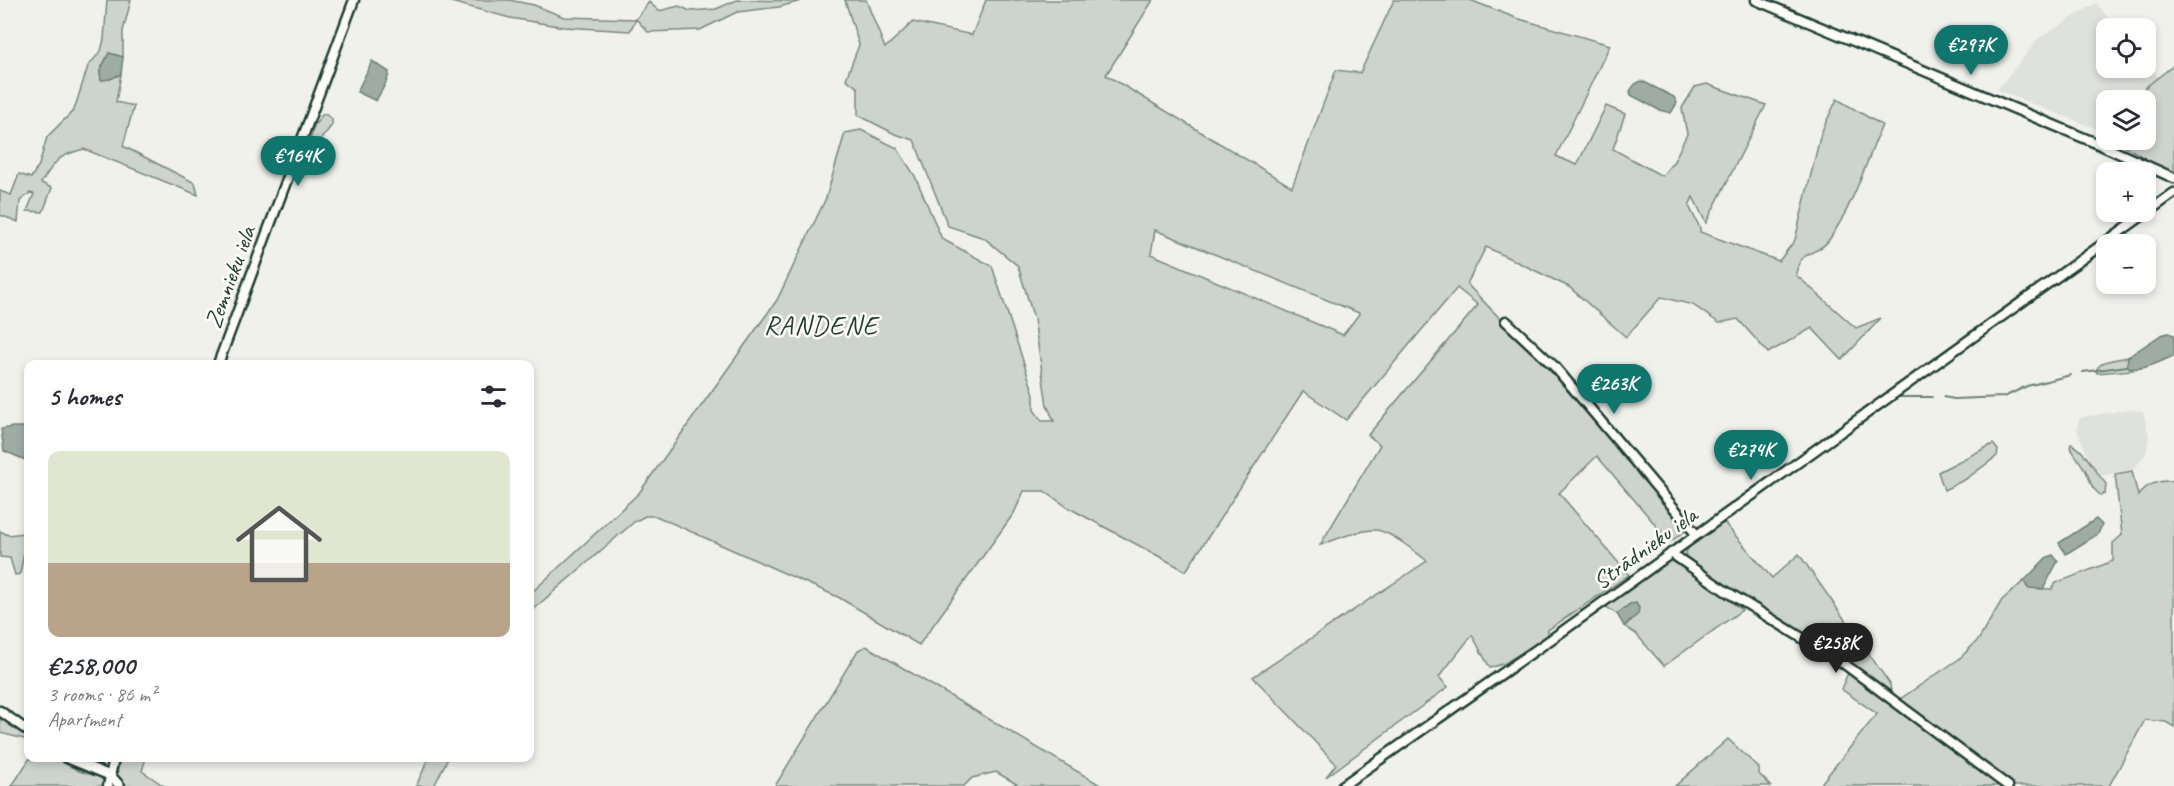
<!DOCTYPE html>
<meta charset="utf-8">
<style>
body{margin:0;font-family:Caveat,sans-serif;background:#f2f2f3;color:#2b2b33;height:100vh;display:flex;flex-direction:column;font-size:22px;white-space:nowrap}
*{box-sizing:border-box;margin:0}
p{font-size:20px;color:#7c7c81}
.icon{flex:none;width:33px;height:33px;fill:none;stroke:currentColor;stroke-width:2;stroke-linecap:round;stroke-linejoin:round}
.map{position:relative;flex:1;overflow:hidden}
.side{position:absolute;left:24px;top:360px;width:510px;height:402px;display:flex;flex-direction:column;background:#fff;border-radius:12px;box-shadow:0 3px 9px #0003}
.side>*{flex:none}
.buttons{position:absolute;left:2096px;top:18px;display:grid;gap:12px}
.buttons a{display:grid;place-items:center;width:60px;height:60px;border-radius:12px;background:#fff;box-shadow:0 3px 9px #0003;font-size:30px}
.price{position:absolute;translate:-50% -51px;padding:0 14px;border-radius:21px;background:#0f766e;color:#fff;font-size:20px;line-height:39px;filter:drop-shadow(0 2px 3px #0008)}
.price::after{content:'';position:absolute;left:50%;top:36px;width:18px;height:14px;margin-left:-9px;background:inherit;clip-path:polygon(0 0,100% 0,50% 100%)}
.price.on{background:#222;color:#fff}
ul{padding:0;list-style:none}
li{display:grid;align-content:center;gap:12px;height:318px;padding:0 24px}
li+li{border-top:2px solid #e1e1e2}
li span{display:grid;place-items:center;height:186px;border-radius:12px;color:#555}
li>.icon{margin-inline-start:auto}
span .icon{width:108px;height:108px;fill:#fffc;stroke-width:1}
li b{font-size:26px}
h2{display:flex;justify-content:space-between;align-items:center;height:72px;padding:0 24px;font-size:26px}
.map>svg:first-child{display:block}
.built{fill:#dfe2dc}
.green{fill:#cdd3cd;stroke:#768880;stroke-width:1.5;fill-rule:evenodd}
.water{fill:#9faca4;stroke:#6c8077;stroke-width:1.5}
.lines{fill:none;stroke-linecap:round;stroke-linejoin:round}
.stream{stroke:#6c8077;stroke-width:2}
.minor-casing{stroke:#1f3d34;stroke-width:13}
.minor{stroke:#fdfcf7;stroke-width:8}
.labels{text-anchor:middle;stroke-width:5;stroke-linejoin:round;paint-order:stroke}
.street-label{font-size:24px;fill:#1f3d34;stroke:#fdfcf7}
.quarter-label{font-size:27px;letter-spacing:1.5px;fill:#1f3d34;stroke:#fdfcf7}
</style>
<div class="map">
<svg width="2174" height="786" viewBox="0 0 2174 786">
<rect width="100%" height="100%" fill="#f0f1eb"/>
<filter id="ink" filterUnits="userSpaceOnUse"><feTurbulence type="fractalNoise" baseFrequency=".0167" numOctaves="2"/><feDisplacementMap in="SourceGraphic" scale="12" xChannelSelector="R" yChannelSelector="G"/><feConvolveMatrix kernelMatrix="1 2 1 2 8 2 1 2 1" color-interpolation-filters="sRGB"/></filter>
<g filter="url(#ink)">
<g class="built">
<polygon points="2096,3 2117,28 2106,28 2106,68 2145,68 2145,62 2161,80 2132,100 2106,100 2106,119 2100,123 2102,131 1997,90 2039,38"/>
<polygon points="2129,409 2143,412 2149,436 2146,454 2132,471 2099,476 2093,469 2077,430 2079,418"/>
</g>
<g class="green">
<path d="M107 0H131L123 31V57L109 53 100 71 101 80 110 79 121 74 116 102 134 106 123 146 195 183 198 195 84 149C57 156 56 160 41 183L52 188 43 212 27 211 34 194 30 193 20 201 18 222 0 215V191L11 195 19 174 31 178 39 165 47 137 74 110 88 66 101 51 104 39Z"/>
<polygon points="444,0 509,0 534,5 564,17 636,19 649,2 659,11 679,6 690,11 716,9 737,0 801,1 779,7 737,12 700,30 648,32 636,19 630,31 564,27 510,18"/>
<path d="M845 0H866L885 48 913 22 972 35 986 0H1153L1106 75 1292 187 1336 70 1360 73 1394 0H1470L1516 18 1610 45 1556 156 1577 165 1606 106 1625 114 1613 149 1662 176 1674 161 1687 134 1682 108 1695 87 1707 84 1766 105 1706 223 1693 197 1689 206 1700 228V232L1779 261 1795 240 1821 133 1837 99 1882 125C1866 164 1853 205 1829 240 1817 257 1799 248 1796 275L1856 328 1881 318 1842 360 1812 328 1768 353 1738 319 1719 323 1693 305 1661 297 1626 337 1569 287 1486 247 1467 284 1575 397 1688 529 1670 542 1597 456 1559 493 1629 575 1548 630V636L1545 638 1505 663 1490 668 1472 635 1439 677 1448 687 1326 777 1336 764 1253 677 1427 561C1416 552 1389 530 1375 530 1357 530 1337 539 1320 545L1380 445 1368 435 1478 305 1457 288 1346 420 1303 391 1186 571 1069 508 1044 491H1024L1014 513 919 645 838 597 656 516H645L634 522 530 612V594L639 493 777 300 826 198 845 133 861 130 897 148 915 176 942 239 992 266 1034 394V410L1042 421H1054L1047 405 1034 319 1018 266 984 238 948 226 914 140 895 134 858 115V88L846 79 859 45ZM1155 230 1359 313V314L1343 335 1151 254Z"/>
<polygon points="2174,65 2174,172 2172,172 2156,165 2115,140 2145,140 2145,100 2129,100"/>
<polygon points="325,114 332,119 332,125 315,147 309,144 314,126 322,115"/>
<path d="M2128 357 2127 366 2133 370 2097 373 2096 370C2102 359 2117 360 2128 357Z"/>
<polygon points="1993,444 1998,450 1997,456 1966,479 1944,490 1938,472"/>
<path d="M2071 444C2085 449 2095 472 2106 484L2105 494 2100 495 2093 488 2086 471 2070 447Z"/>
<path d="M2132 471 2138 496C2145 484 2160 480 2174 481V727L2166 722 2145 720 2109 786H2014L1900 699 1959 659 1979 639 2002 600 2024 581 2028 588 2052 589 2056 583 2113 561V543L2122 535 2115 474Z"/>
<path d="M1721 519 1772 578 1799 554 1890 684 1891 692 1719 581 1685 556C1689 539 1708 530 1721 519Z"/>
<polygon points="0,531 8,535 24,533 27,537 20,574 15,575 10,558 0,557"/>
<polygon points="1668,560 1685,567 1742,610 1664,666 1636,634 1624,626 1632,621 1630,604 1617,614 1605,606"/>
<polygon points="866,646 1102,786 1020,786 996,772 972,778 964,786 775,786 858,650"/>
<polygon points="1848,673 1999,786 1819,786 1877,714 1841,689"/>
<polygon points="0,717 28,737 28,740 0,733"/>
<polygon points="1728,739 1759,768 1759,774 1771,786 1675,786"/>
<polygon points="30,758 55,758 79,771 100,777 104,783 103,786 12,786"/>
<polygon points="119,758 146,758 142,771 164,786 126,786 117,778"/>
<polygon points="429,758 448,758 434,786 416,786"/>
</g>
<g class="water">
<polygon points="109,53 123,57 121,74 110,79 101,80 100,71"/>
<path d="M372 61 389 72C389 81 380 92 376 101L357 92Z"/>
<path d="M1642 81 1674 97 1677 103 1671 113 1659 110 1631 95 1630 91C1634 85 1635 83 1642 81Z"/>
<path d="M2168 333 2174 335V356C2160 361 2139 374 2127 366L2128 357 2161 335Z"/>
<polygon points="13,427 25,427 28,429 28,461 4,451 1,429"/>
<polygon points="2096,519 2102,525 2098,534 2066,554 2059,543"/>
<polygon points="2053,555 2058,561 2043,589 2028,588 2024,581 2046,558"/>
<polygon points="1636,603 1639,608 1638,614 1624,626 1617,614 1630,604"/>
</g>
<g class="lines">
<g class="stream">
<polyline points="2083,372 2127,366"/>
<polyline points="1900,397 1932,397"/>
<polyline points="1943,397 1954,399 2004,397 2027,386 2071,375"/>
</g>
<g class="minor-casing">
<g id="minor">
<polyline points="1756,0 2096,143 2174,178"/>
<polyline points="1506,321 1555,367 1696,534"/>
<polyline points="218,364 354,0"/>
<polyline points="1671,553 1724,590 1843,663 2008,786"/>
<polyline points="0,711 28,731"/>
<polyline points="67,758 111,776 120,786"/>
<polyline points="108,786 114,758"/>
<polyline points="1342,786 1560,633 2174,193"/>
</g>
</g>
<use href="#minor" class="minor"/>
</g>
</g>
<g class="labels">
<g class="street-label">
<text transform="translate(230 277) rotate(-70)" y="8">Zemnieku iela</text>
<text transform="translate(1645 548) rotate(-36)" y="8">Strādnieku iela</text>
</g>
<g class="quarter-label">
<text x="821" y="334">RANDENE</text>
</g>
</g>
</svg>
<div class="buttons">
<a><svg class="icon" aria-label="locate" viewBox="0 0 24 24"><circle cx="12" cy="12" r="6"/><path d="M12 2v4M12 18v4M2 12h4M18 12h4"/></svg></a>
<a><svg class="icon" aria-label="layers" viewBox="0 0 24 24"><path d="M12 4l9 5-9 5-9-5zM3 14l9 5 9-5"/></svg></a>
<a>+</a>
<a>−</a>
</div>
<b class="price" style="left:1971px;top:76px">€297K</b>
<b class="price" style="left:298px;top:187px">€164K</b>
<b class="price" style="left:1614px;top:415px">€263K</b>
<b class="price" style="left:1751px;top:481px">€274K</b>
<b class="price on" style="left:1836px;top:674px">€258K</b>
<section class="side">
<h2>5 homes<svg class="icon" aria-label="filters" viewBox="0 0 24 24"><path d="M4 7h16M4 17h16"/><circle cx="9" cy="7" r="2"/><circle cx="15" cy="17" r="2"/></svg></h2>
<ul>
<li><span style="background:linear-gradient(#dfe7d0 60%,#b9a48a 0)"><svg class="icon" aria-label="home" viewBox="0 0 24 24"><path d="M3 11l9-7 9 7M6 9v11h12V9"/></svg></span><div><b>€258,000</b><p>3 rooms · 86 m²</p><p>Apartment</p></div></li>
</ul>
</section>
</div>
